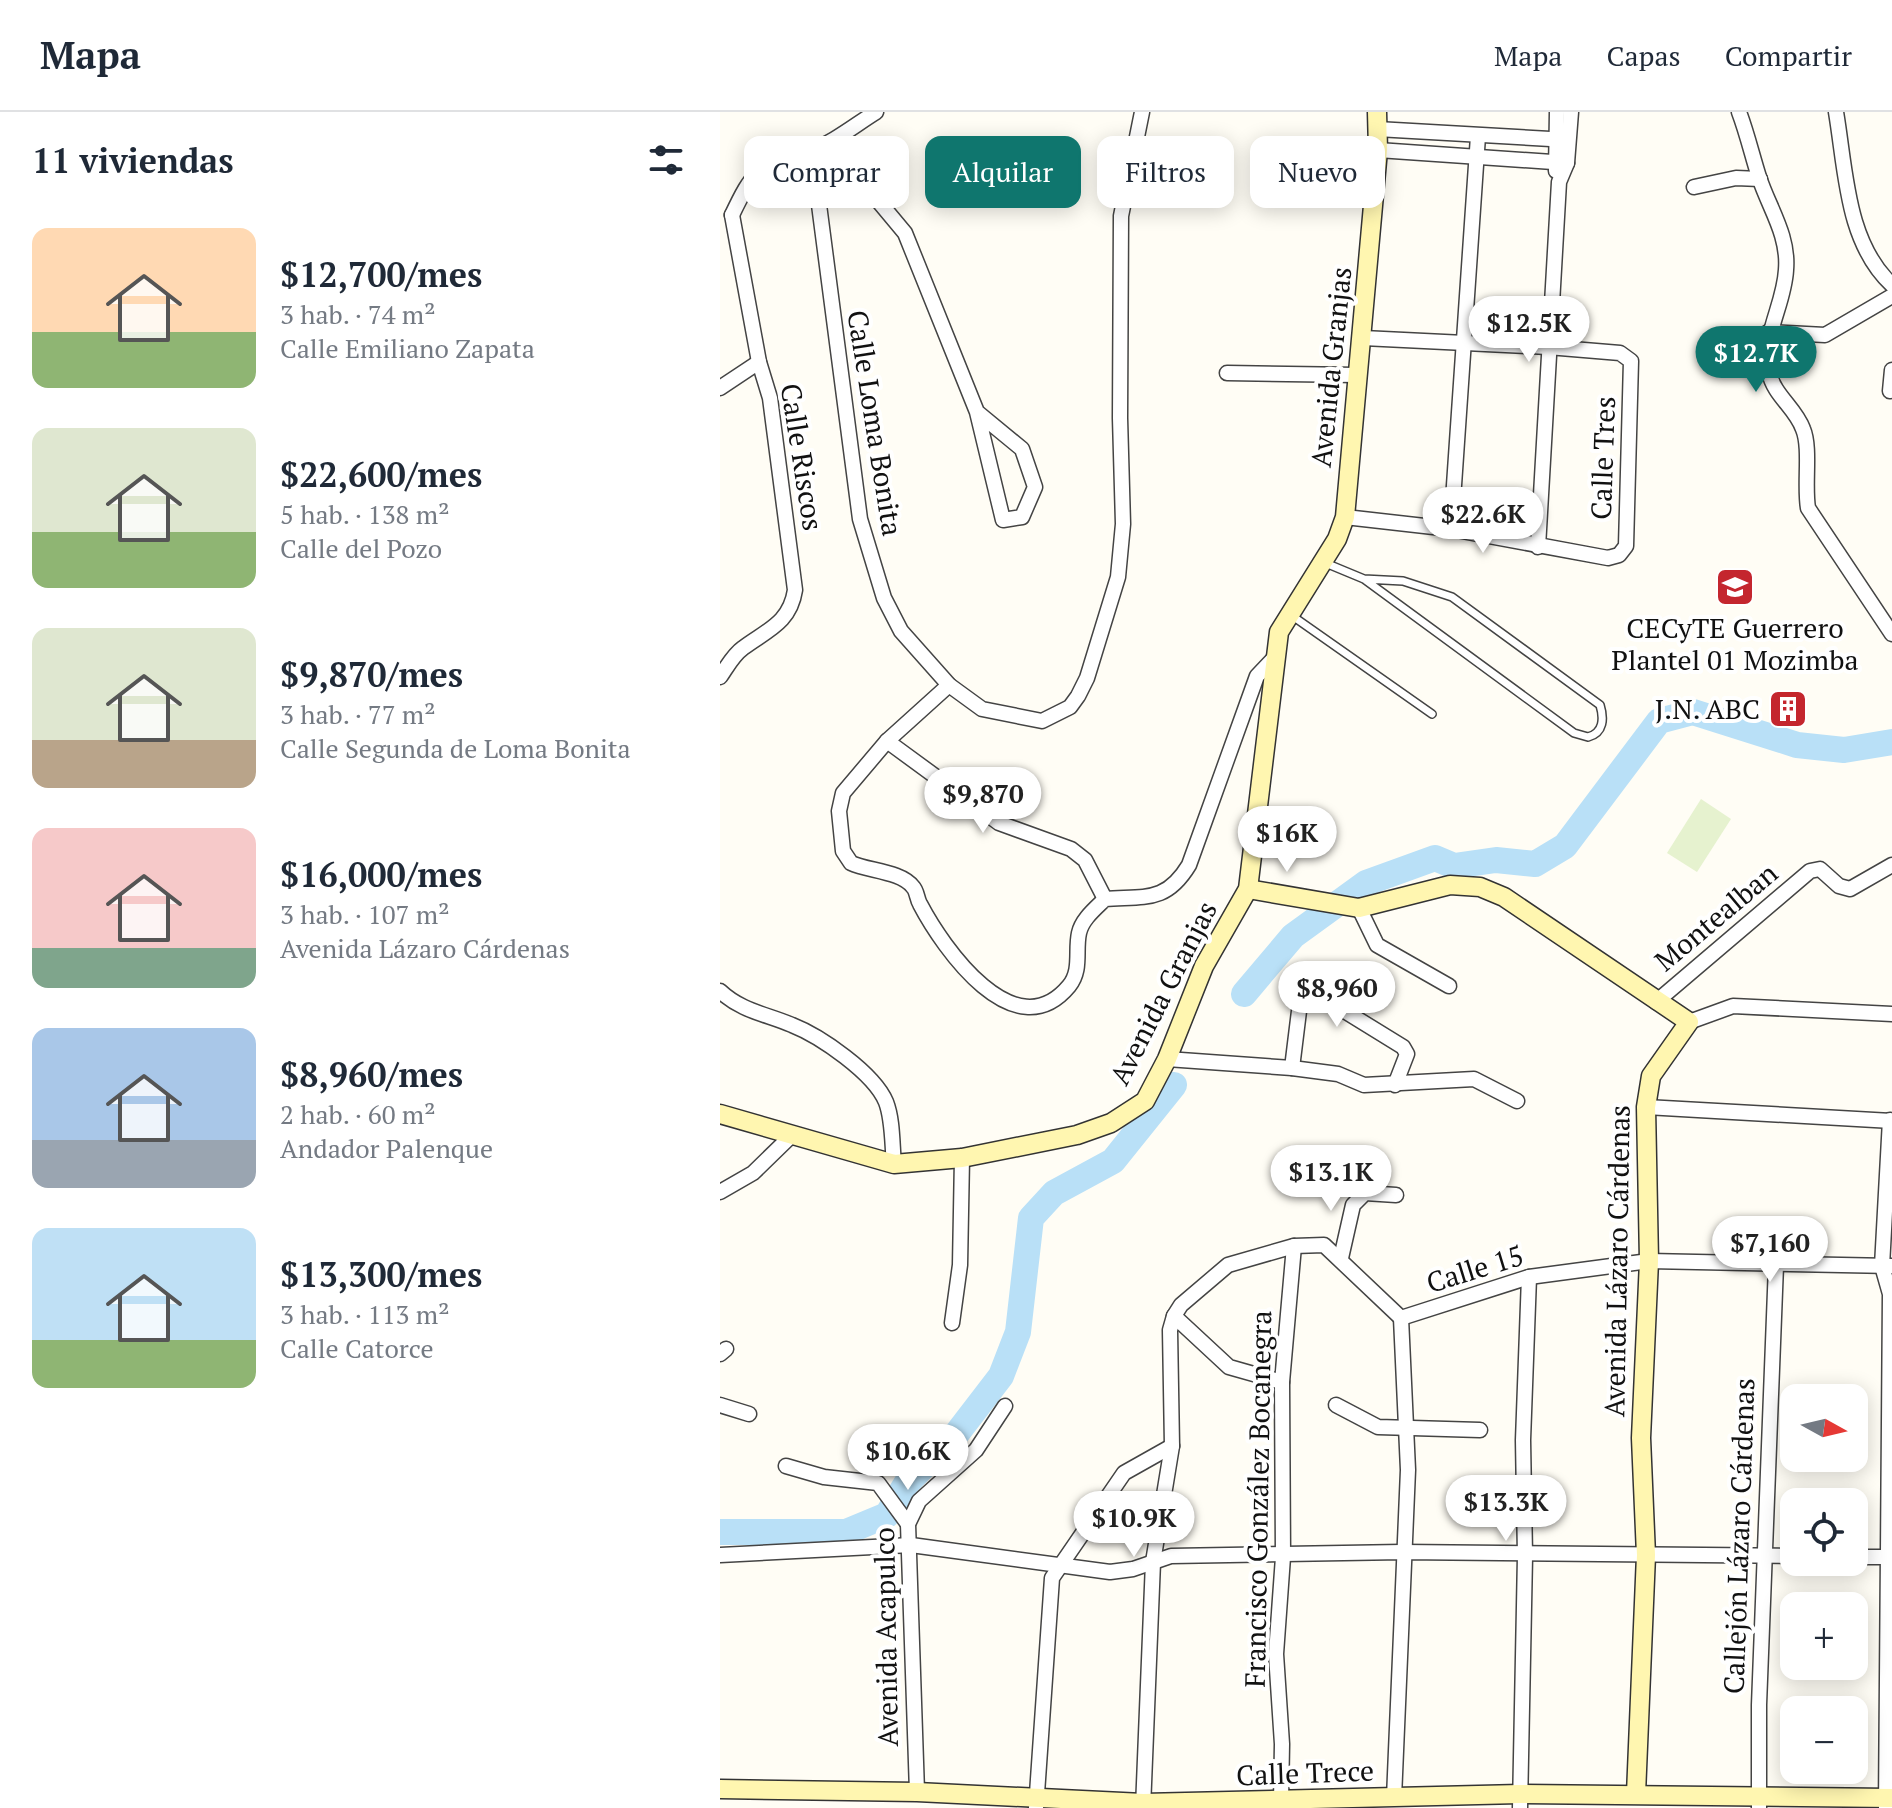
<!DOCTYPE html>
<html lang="es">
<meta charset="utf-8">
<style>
body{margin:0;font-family:"PT Serif",serif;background:#f6f6f7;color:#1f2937;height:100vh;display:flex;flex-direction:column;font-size:30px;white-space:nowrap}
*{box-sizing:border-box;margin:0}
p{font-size:26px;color:#747a83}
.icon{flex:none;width:44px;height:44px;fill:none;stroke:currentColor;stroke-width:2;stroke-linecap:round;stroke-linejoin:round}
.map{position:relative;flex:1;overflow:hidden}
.panel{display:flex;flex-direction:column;background:#fff;width:720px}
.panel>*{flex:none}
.hud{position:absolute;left:24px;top:24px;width:760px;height:72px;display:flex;gap:16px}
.needle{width:52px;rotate:98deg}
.buttons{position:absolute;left:1060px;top:1272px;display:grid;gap:16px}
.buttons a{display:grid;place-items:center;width:88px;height:88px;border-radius:16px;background:#fff;box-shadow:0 4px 20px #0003;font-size:40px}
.price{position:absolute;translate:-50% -68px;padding:0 18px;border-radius:28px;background:#fff;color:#222;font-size:26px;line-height:52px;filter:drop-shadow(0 2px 4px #0008)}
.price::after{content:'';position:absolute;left:50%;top:48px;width:24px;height:18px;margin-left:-12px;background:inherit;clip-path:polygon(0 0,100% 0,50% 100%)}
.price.selected{background:#0f766e;color:#fff}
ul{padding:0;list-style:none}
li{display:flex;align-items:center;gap:24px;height:200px;padding:0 32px}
li span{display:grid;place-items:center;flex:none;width:224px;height:160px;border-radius:16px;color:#555}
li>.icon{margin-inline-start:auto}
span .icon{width:96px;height:96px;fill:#fffc;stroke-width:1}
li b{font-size:34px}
h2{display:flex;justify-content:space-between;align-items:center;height:96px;padding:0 32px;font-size:34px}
.pill{padding:0 28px;border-radius:16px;background:#fff;box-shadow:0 4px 20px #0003;font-size:28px;line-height:72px}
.pill.selected{background:#0f766e;color:#fff}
header{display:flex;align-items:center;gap:48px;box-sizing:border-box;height:112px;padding:0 40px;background:#fff;border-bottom:2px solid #e0e1e3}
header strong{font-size:38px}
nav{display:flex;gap:44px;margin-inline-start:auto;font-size:28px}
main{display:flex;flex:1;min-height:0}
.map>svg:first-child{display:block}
.pitch{fill:#e6f2cf}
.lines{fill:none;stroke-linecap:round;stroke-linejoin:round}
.river{stroke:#b9e0f7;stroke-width:26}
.lane-casing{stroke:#444;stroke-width:10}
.street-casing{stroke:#444;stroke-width:17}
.secondary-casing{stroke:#333;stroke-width:21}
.lane{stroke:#fff;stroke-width:7}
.street{stroke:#fff;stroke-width:14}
.secondary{stroke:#fff6b0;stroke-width:18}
.labels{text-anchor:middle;stroke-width:8;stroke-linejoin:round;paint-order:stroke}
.street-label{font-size:28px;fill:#111;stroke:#fff}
.poi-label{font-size:28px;fill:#111;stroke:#fff}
</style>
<header>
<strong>Mapa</strong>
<nav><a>Mapa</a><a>Capas</a><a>Compartir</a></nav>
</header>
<main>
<section class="panel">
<h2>11 viviendas<svg class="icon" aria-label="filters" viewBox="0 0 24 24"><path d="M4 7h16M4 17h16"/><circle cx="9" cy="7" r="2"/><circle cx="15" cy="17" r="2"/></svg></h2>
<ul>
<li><span style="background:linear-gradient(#ffd9b3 65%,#8fb573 0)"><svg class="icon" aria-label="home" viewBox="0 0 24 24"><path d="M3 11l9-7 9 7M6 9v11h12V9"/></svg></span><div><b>$12,700/mes</b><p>3 hab. · 74 m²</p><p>Calle Emiliano Zapata</p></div></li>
<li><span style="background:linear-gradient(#dfe7d0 65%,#8fb573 0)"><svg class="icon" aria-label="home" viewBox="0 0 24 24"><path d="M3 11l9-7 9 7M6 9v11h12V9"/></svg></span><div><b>$22,600/mes</b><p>5 hab. · 138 m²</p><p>Calle del Pozo</p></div></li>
<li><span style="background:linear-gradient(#dfe7d0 70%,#b9a48a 0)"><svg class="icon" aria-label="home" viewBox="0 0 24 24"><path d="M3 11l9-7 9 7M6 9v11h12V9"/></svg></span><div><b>$9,870/mes</b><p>3 hab. · 77 m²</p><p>Calle Segunda de Loma Bonita</p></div></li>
<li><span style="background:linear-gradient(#f6c9c9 75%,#7fa58c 0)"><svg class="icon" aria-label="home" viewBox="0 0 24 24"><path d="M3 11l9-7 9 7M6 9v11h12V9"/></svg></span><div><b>$16,000/mes</b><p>3 hab. · 107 m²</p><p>Avenida Lázaro Cárdenas</p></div></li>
<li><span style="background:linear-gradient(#a9c7e8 70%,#9aa5b1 0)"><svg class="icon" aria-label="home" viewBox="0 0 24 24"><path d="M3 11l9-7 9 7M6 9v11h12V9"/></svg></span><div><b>$8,960/mes</b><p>2 hab. · 60 m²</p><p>Andador Palenque</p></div></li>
<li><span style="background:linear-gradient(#bfe0f5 70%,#8fb573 0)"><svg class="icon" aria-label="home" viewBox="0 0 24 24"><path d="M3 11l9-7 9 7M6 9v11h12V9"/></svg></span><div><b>$13,300/mes</b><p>3 hab. · 113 m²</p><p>Calle Catorce</p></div></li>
</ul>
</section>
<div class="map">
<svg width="1172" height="1696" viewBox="0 0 1172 1696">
<rect width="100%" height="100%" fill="#fffdf5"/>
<polygon class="pitch" points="981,687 1011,707 977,760 947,741"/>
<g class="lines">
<g class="river">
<polyline points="524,882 573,824 646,771 715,746 734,754 776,748 815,752 845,734 939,609 973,600 1077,633 1124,638 1172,630"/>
<polyline points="0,1420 126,1420 167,1403 186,1372 238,1320 281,1264 298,1220 311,1106 334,1081 393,1049 454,973"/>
</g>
<g class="lane-casing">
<g id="lane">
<path d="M603 450 644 467 854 621 868 625C884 621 884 606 880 593L732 485 683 469 644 467"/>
<polyline points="571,503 712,602"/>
</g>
</g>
<g class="street-casing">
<g id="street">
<path d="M1019 0C1027 21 1032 43 1039 65 1049 96 1069 123 1066 158 1064 194 1042 222 1049 260 1054 284 1075 295 1083 317 1091 336 1084 373 1088 396L1172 522"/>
<path d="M1116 0C1126 59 1126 130 1172 173"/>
<polyline points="657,17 848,28"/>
<polyline points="658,38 847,51"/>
<polyline points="92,39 140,407 164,486 181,519 229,573 262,597 322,609 350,595 358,584 367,566 398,465 403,412 400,306 401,104 422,0"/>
<polyline points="92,39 145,73 185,121 257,300 283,408 302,405 315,375 302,337 257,300"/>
<polyline points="836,59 837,0"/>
<polyline points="974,75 1016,66 1040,67"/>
<path d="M12 103C37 50 39 58 90 39 113 31 135 13 156 0"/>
<polyline points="1048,220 1105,223 1172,184"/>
<polyline points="507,261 637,263"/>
<polyline points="0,276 39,250"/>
<polyline points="1170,279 1172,258"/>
<polyline points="625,405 731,417 888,446 899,443 906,434 911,249 900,241 828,235 643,226"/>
<polyline points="731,417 758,24"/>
<polyline points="818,435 839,70 847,51 851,0"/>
<path d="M0 565C7 555 13 543 23 536 47 518 70 511 75 478L50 286 39 250 12 103"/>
<path d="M229 573 167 629 123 681 119 699 123 739 131 751C148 759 181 759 193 775 197 779 197 787 200 792 223 836 295 939 349 874 362 858 355 839 359 821 362 807 376 796 385 787 425 784 446 791 469 753L537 564 555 545"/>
<polyline points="167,629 279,711 351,737 365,748 385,787"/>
<polyline points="639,796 657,833 729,874"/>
<path d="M0 879C21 899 46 902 72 913 100 924 154 961 166 990 173 1008 172 1033 174 1052"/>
<polyline points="936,890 1090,759 1100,757 1119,774 1130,777 1172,753"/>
<polyline points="969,910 1013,894 1172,902"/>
<polyline points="447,947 572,956 618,962 644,973 754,967 797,989"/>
<polyline points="572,956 580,891 588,882 597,882 683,935 687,942 675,973"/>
<polyline points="926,995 1172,1009"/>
<polyline points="0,1080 33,1061 71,1024"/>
<polyline points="621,1146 633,1093 645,1081 676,1083"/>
<polyline points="454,1204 509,1255 562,1270"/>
<polyline points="232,1211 240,1153 242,1046"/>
<polyline points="0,1242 6,1237"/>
<polyline points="0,1293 29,1302"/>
<polyline points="616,1293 658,1315 760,1318"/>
<polyline points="66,1354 104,1365 158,1371 188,1412"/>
<polyline points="0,1443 191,1433 390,1460 413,1457 451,1444 682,1440 1074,1444"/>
<polyline points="1134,1445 1172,1445"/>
<polyline points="197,1680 188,1412 199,1389 256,1338 285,1294"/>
<polyline points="674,1686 688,1358 681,1206"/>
<polyline points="561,1689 562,1632 556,1542 563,1445 562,1270 574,1134"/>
<polyline points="316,1696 332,1466 404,1361 452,1334"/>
<polyline points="423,1696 433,1450 452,1334 450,1218 454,1204 461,1193 508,1153 574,1134 604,1133 681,1206 809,1165 929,1149 1172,1154"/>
<polyline points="800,1696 805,1444 803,1328 809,1165"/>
<polyline points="1039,1696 1039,1593 1056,1153"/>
<polyline points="1166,1696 1170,1182 1162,1154 1170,1008"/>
</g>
</g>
<g class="secondary-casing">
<g id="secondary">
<polyline points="528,777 639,796 730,773 760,775 784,785 969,910 931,964 926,995 929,1149 921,1326 926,1443 916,1682"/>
<polyline points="0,1002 174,1052 242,1046 357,1023 391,1011 425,989 447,947 484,854 528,777 559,520 617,427 625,405 658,38 657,0"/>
<polyline points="0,1677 197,1680 423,1691 800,1682 1172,1686"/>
</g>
</g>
<use href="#lane" class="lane"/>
<use href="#street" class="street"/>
<use href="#secondary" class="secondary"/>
</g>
<defs>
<g id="school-square" transform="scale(2)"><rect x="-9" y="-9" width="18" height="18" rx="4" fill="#c4262e" stroke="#fff"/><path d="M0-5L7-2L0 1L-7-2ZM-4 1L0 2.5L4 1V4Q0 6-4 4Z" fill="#fff"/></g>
<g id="building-square" transform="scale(2)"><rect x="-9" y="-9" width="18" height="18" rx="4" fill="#c4262e" stroke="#fff"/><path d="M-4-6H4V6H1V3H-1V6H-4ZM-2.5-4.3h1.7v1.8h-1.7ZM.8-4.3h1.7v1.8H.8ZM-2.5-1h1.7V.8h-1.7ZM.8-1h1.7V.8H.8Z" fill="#fff"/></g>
</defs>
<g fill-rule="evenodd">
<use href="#school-square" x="1015" y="475"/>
<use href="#building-square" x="1068" y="597"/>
</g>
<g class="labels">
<g class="street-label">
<text transform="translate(611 255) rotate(-84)" y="10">Avenida Granjas</text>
<text transform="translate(155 311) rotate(81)" y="10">Calle Loma Bonita</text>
<text transform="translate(82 345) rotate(81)" y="10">Calle Riscos</text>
<text transform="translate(883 346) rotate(-88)" y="10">Calle Tres</text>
<text transform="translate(996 805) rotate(-40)" y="10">Montealban</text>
<text transform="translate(443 881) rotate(-63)" y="10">Avenida Granjas</text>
<text transform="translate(897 1149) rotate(-89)" y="10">Avenida Lázaro Cárdenas</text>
<text transform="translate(755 1157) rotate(-17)" y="10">Calle 15</text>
<text transform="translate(538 1387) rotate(-89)" y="10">Francisco González Bocanegra</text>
<text transform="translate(1019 1424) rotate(-88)" y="10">Callejón Lázaro Cárdenas</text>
<text transform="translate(166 1525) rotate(-91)" y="10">Avenida Acapulco</text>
<text transform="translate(585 1661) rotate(-2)" y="10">Calle Trece</text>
</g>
<g class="poi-label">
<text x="1015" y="526">CECyTE Guerrero<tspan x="1015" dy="32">Plantel 01 Mozimba</tspan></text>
<text x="1040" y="607" text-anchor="end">J.N. ABC</text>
</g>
</g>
</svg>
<div class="buttons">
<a><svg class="needle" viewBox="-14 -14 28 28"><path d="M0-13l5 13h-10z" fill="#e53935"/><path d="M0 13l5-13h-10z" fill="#747a83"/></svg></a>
<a><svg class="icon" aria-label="locate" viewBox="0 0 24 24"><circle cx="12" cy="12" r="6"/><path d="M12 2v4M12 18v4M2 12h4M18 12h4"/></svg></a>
<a>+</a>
<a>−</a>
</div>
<b class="price" style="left:809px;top:252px">$12.5K</b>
<b class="price selected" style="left:1036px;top:282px">$12.7K</b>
<b class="price" style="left:763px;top:443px">$22.6K</b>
<b class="price" style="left:263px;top:723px">$9,870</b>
<b class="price" style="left:567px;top:762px">$16K</b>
<b class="price" style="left:617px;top:917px">$8,960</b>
<b class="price" style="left:611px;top:1101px">$13.1K</b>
<b class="price" style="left:1050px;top:1172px">$7,160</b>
<b class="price" style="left:188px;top:1380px">$10.6K</b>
<b class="price" style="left:786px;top:1431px">$13.3K</b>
<b class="price" style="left:414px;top:1447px">$10.9K</b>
<div class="hud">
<a class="pill">Comprar</a>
<a class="pill selected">Alquilar</a>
<a class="pill">Filtros</a>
<a class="pill">Nuevo</a>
</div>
</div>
</main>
